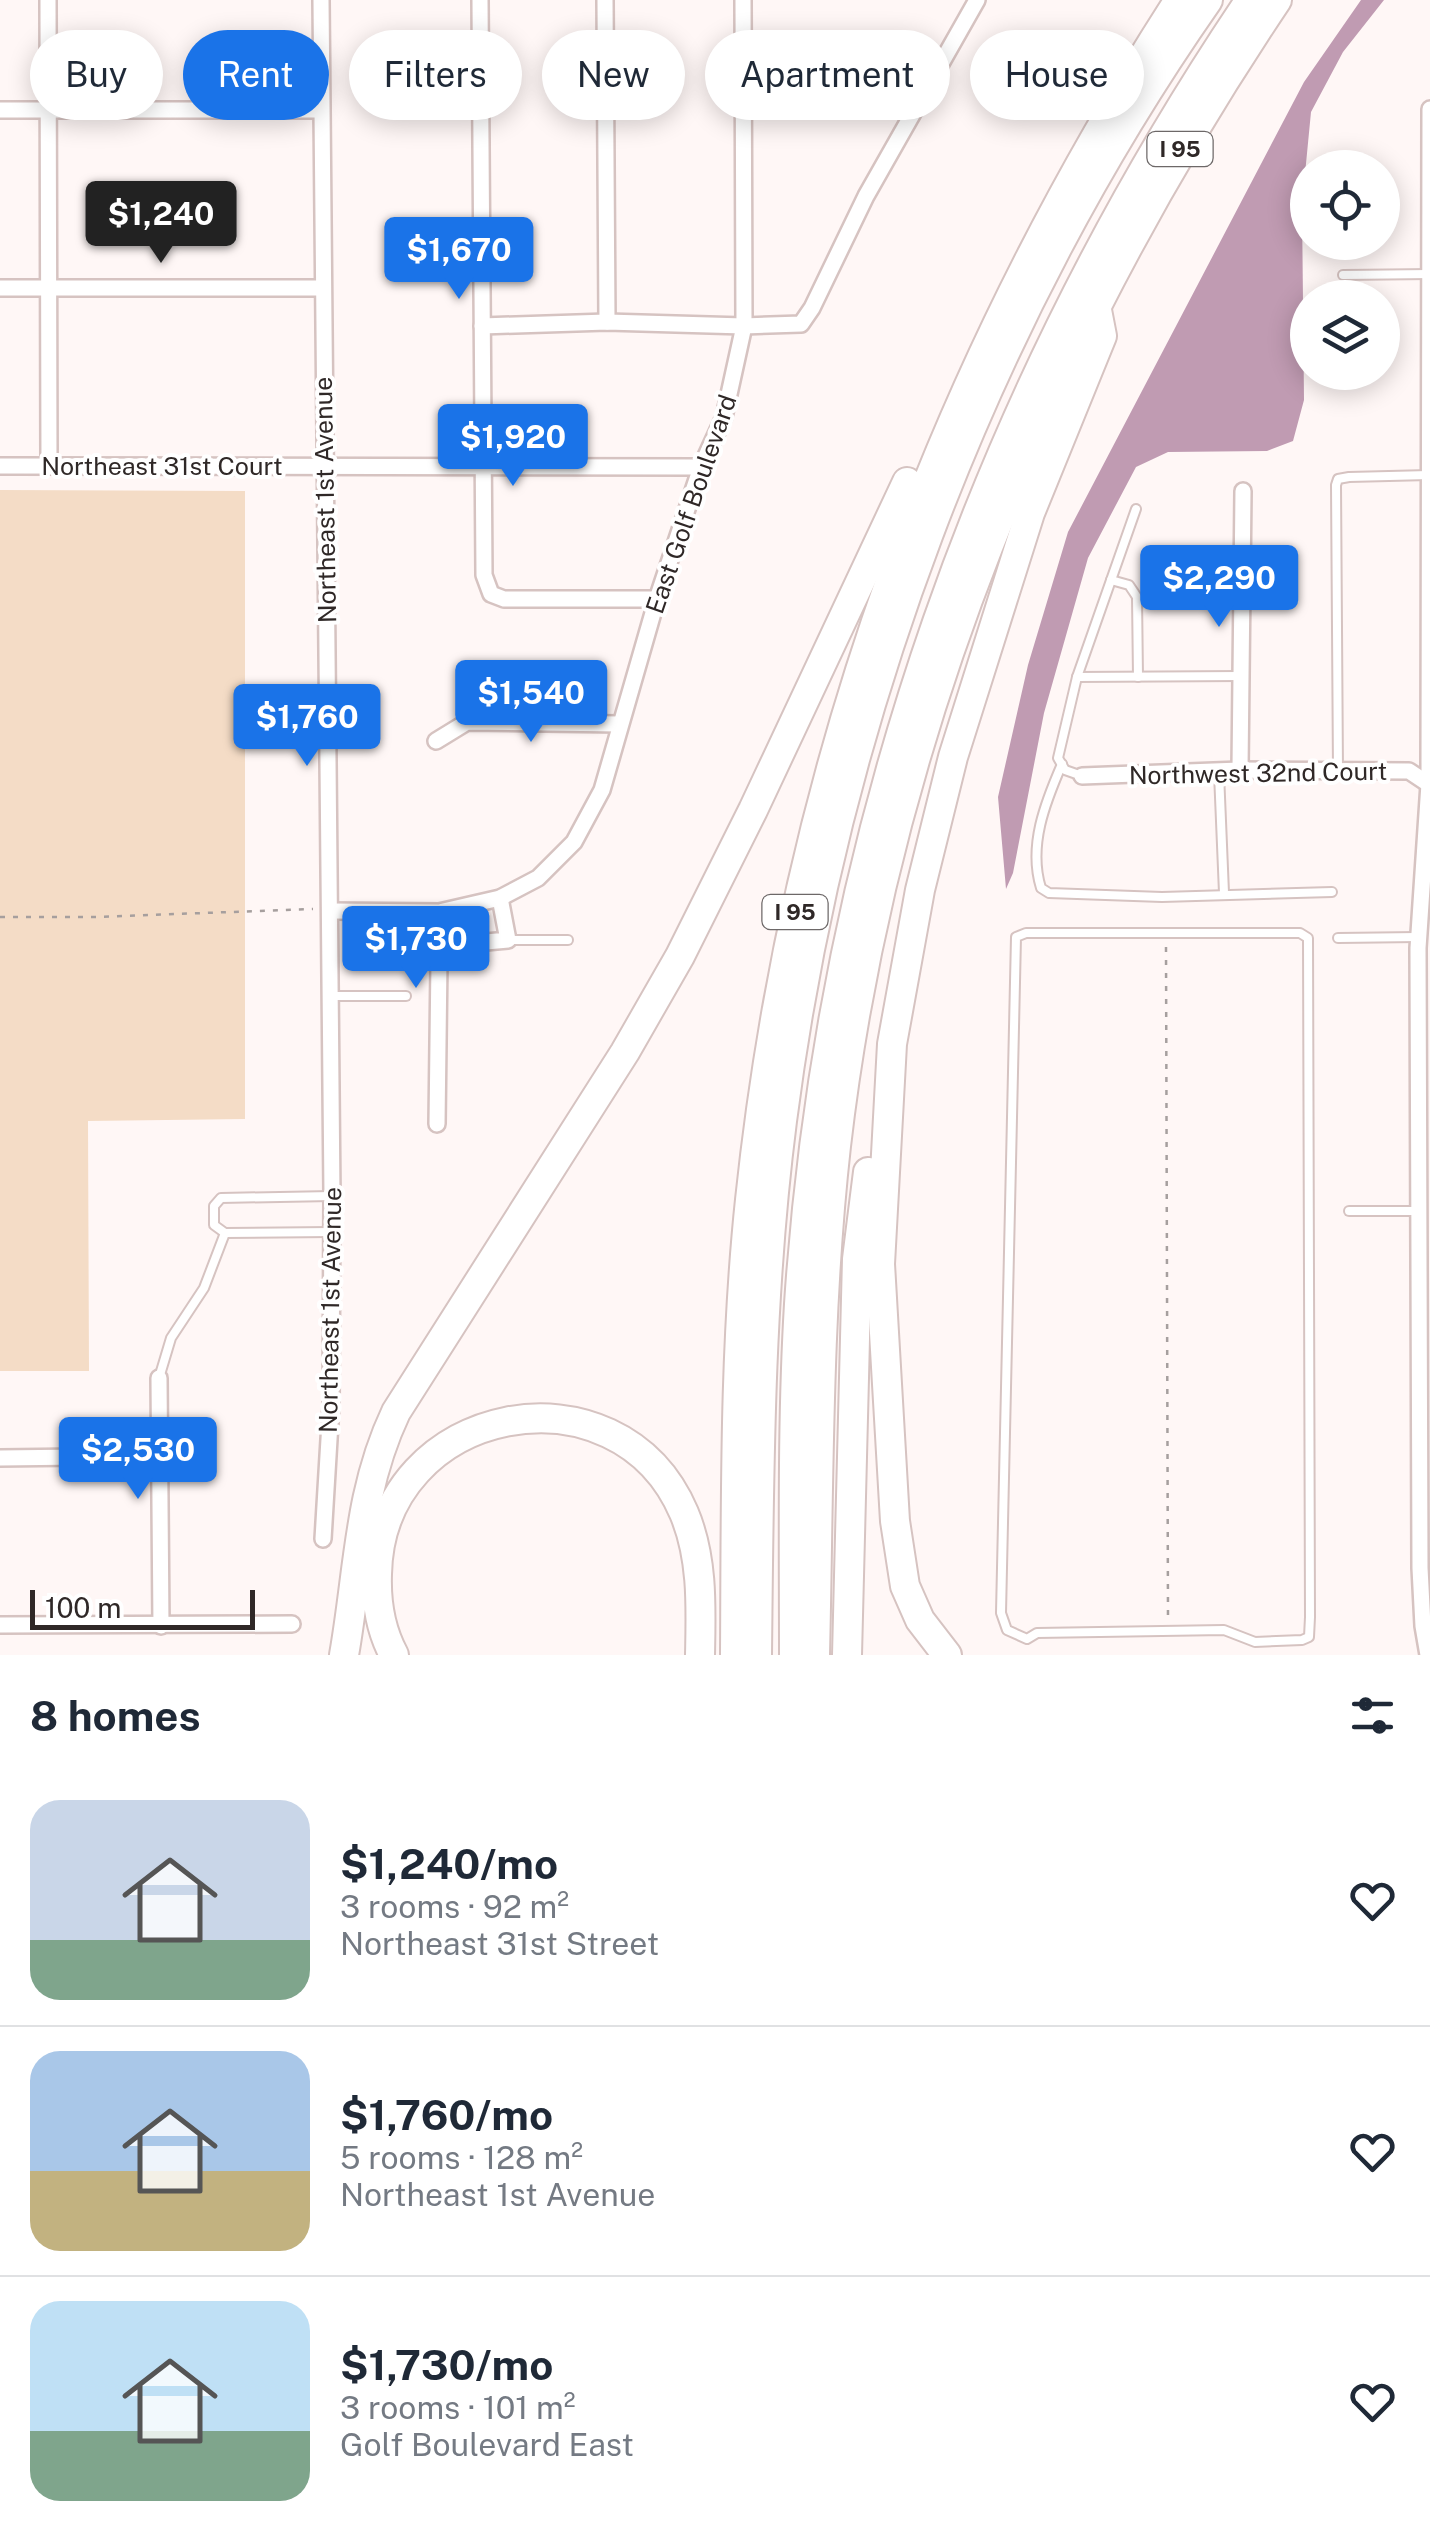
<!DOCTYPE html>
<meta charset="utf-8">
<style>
body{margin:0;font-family:"Public Sans",sans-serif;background:#f6f6f7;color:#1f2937;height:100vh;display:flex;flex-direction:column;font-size:38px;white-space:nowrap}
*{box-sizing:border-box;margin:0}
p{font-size:32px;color:#747a83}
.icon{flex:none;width:55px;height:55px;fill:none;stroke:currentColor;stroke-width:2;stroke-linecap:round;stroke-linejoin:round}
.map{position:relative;height:1655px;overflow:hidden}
.sheet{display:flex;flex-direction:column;background:#fff;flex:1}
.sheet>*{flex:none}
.hud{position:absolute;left:30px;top:30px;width:1370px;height:90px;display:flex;gap:20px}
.buttons{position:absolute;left:1290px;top:150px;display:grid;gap:20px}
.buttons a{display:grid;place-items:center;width:110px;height:110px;border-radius:50%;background:#fff;box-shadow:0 5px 25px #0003;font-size:50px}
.scale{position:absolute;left:30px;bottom:25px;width:225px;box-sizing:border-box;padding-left:10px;border:5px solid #2f2827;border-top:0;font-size:28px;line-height:35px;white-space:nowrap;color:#2f2827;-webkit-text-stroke:8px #fff;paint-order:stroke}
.price{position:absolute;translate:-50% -85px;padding:0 22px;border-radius:10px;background:#1a73e8;color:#fff;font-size:32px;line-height:65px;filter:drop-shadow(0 2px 5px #0008)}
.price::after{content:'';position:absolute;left:50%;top:60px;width:30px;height:22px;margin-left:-15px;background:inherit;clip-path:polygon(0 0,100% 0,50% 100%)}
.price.current{background:#222;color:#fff}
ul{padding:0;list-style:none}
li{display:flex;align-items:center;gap:30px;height:250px;padding:0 30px}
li+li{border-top:2px solid #e0e1e3}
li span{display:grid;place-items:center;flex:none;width:280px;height:200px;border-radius:30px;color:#555}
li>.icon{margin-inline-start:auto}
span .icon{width:120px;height:120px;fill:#fffc;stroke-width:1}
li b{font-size:42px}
h2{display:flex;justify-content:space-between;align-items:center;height:120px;padding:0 30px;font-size:42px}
.tag{padding:0 35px;border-radius:45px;background:#fff;box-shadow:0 5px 25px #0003;font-size:35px;line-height:90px}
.tag.current{background:#1a73e8;color:#fff}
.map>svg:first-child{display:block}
.green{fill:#f4dcc6}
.water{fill:#c09bb2}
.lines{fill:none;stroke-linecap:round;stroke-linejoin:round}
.service-casing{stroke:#d6c3c1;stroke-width:12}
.minor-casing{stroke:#d6c3c1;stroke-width:20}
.motorway-casing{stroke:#d6c3c1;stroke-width:32}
.path{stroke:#a69f9e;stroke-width:2.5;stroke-dasharray:5 8;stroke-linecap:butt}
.service{stroke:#fff;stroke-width:8}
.minor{stroke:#fff;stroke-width:15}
.motorway{stroke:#fff;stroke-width:28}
.labels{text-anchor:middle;stroke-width:8;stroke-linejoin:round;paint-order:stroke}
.shield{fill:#fff;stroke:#6d6868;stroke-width:2.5}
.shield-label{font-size:22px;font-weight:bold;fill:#2f2827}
.street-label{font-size:25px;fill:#2f2827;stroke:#fff}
</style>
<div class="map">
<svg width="1430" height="1655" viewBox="0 0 1430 1655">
<rect width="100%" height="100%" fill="#fff7f6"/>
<polygon class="green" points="0,490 245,491 245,1119 88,1121 89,1371 0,1371"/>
<polygon class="water" points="1361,0 1384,0 1343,52 1311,112 1302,205 1304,400 1293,441 1267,451 1168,452 1136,467 1088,558 1044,713 1013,873 1006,889 998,797 1028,665 1068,532 1304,82"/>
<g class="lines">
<g class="service-casing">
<g id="service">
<polyline points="1343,275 1430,274"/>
<polyline points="1111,580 1129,585 1137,597 1138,677"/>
<polyline points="1077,677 1136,509"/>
<path d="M1062 764C1045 803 1028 846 1041 888L1049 893 1162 897 1332 892"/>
<polyline points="1338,771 1336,485 1338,479 1349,477 1429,475"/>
<polyline points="1219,773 1224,893"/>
<polyline points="1082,776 1065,770 1058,758 1077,677 1241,676"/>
<polygon points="1026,933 1300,933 1308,938 1310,1617 1309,1637 1302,1640 1255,1642 1224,1630 1037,1633 1027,1639 1007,1630 1001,1613 1016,937"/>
<polyline points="1338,938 1418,937"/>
<polyline points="508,940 568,940"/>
<polyline points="331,996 406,996"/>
<polyline points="1349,1211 1419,1211"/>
<polyline points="331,1232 225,1233 214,1225 214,1206 221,1198 332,1196"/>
<polyline points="159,1378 171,1338 204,1288 225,1233"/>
</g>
</g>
<g class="minor-casing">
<g id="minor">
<polyline points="48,0 49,466"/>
<polyline points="321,0 332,1196 331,1406 323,1539"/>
<polyline points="480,0 484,575 491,594 504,599 657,599"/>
<polyline points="605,0 607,322"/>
<polyline points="0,110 320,110"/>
<polyline points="0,288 322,288"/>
<polyline points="482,326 607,322 744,326 801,324 812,308 866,196 977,0"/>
<polyline points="0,466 701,467"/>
<polyline points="436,741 467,722 619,724"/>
<polyline points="1240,770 1243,491"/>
<polyline points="1082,776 1240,770 1409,771 1430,785"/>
<polyline points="331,911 439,912 500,898 538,878 574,842 602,790 657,599 701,467 724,417 744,326 743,0"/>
<polyline points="437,1124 439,961 453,945 508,940 500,898"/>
<polyline points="159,1378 161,1626"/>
<polyline points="0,1458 161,1456"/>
<polyline points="0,1625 292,1624"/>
<polyline points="1428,1655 1423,1626 1420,1568 1418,948 1429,784 1430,109"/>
</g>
</g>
<g class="motorway-casing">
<g id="motorway">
<path d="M344 1655C359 1570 358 1492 396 1412L625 1052 680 956 753 810 907 482"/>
<path d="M394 1655C381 1631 376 1602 377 1574 380 1404 618 1358 684 1513 703 1558 701 1607 700 1655"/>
<path d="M735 1655C736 1503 734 1352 750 1200 796 763 941 369 1179 0"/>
<path d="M757 1655C759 1476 759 1299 782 1121 833 725 979 328 1208 0"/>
<path d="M794 1655C794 1538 792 1421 799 1304 830 833 986 391 1250 0"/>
<path d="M815 1655C819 1485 817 1316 836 1146 884 733 1047 343 1277 0"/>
<polyline points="847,1655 857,1259 868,1172"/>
<polyline points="947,1655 920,1620 905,1586 895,1521 880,1264 892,1044 920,890 953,757 1030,513 1102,336 1096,305"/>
</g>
</g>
<g class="path">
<polyline points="0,917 94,917 313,909"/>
<polyline points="1166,947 1168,1619"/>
</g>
<use href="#service" class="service"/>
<use href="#minor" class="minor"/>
<use href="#motorway" class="motorway"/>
</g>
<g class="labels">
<g class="shield">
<rect x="1147.5" y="132" width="65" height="34" rx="8"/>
<rect x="762.5" y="895" width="65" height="34" rx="8"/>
</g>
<g class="shield-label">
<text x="1180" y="157">I 95</text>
<text x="795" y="920">I 95</text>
</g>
<g class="street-label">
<text x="162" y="475">Northeast 31st Court</text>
<text transform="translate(325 500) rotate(-91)" y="9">Northeast 1st Avenue</text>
<text transform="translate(691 504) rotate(-71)" y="9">East Golf Boulevard</text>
<text transform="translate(1258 773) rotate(-1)" y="9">Northwest 32nd Court</text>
<text transform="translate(330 1310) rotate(-89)" y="9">Northeast 1st Avenue</text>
</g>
</g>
</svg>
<div class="buttons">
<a><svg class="icon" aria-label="locate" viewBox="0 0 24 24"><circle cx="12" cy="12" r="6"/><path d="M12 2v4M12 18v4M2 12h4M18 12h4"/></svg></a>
<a><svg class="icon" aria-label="layers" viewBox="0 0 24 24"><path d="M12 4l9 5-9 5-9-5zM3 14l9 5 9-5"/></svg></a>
</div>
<div class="scale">100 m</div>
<b class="price current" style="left:161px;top:266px">$1,240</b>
<b class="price" style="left:459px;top:302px">$1,670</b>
<b class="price" style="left:513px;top:489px">$1,920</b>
<b class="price" style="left:1219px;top:630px">$2,290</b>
<b class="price" style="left:531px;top:745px">$1,540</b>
<b class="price" style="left:307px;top:769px">$1,760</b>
<b class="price" style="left:416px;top:991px">$1,730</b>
<b class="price" style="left:138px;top:1502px">$2,530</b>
<div class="hud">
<a class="tag">Buy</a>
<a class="tag current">Rent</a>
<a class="tag">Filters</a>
<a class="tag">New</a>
<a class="tag">Apartment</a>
<a class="tag">House</a>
</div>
</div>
<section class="sheet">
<h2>8 homes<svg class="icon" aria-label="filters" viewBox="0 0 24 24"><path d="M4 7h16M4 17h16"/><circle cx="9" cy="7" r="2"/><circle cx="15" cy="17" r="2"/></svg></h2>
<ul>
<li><span style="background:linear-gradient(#c9d6e8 70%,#7fa58c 0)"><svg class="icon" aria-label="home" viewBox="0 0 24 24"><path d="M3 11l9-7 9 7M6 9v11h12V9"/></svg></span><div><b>$1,240/mo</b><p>3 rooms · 92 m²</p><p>Northeast 31st Street</p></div><svg class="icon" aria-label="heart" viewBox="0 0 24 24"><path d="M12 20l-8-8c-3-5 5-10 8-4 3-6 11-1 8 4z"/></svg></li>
<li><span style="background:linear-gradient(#a9c7e8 60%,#c2b280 0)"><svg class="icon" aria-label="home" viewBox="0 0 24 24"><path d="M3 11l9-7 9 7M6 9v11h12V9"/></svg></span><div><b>$1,760/mo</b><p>5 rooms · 128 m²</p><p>Northeast 1st Avenue</p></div><svg class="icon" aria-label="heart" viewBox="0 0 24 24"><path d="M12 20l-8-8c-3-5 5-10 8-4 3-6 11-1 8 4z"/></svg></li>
<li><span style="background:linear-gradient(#bfe0f5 65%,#7fa58c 0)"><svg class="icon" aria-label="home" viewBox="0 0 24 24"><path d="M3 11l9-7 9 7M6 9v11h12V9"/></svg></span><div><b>$1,730/mo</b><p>3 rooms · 101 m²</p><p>Golf Boulevard East</p></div><svg class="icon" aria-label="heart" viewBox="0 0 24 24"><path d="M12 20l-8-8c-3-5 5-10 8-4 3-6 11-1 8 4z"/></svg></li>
</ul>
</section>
